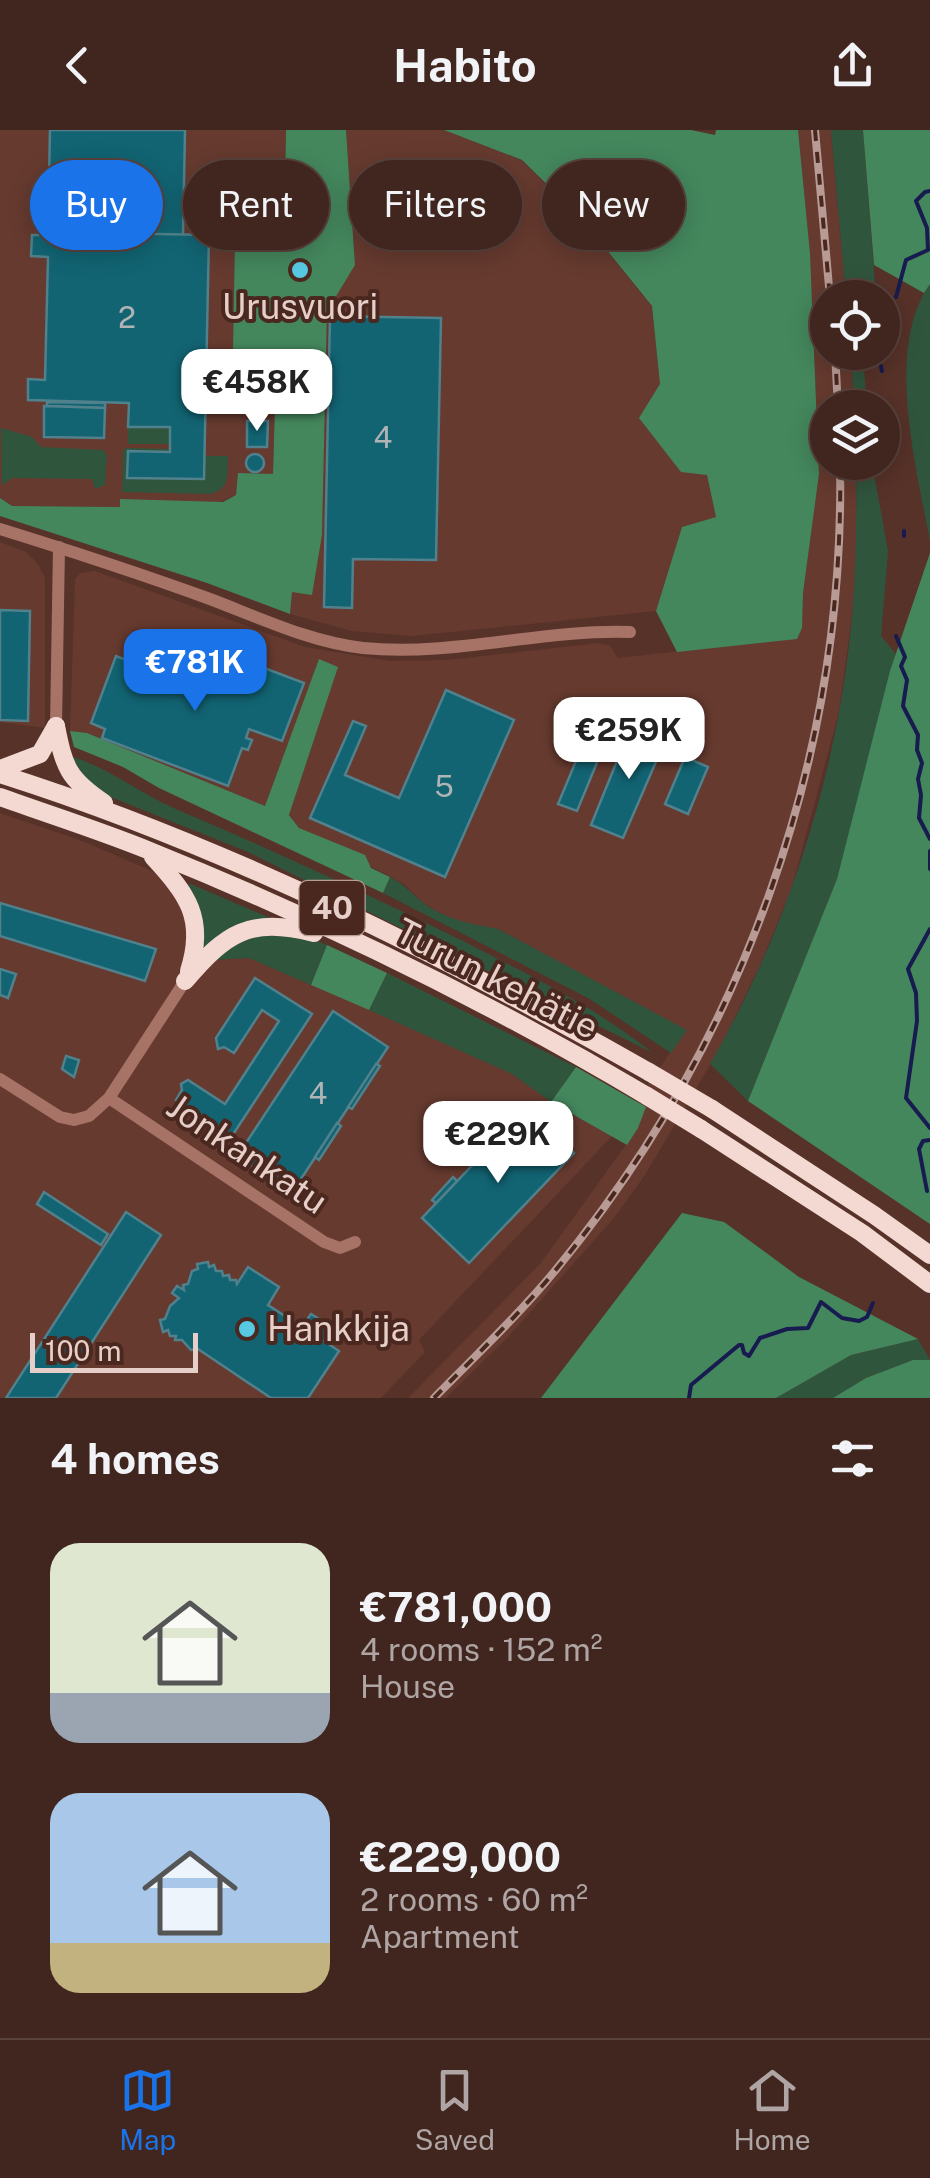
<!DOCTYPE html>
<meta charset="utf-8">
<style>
body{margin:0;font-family:"Public Sans",sans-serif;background:#4c322c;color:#f1f3f6;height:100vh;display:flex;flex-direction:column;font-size:38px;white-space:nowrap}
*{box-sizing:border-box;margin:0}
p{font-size:32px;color:#aea5a4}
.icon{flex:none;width:55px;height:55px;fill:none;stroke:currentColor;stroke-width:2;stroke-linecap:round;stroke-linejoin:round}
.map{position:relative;height:1268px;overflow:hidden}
.side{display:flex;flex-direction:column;background:#41261f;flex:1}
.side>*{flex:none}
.banner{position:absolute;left:30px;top:30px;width:870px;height:90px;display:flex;gap:20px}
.buttons{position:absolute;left:810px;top:150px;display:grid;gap:20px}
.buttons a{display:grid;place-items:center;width:90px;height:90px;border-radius:50%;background:#41261f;box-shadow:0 5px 25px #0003,0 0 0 2px #5a433d;font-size:50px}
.scale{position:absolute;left:30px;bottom:25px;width:168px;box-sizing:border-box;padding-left:10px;border:5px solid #e6cfc9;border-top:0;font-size:28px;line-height:35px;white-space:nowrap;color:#e6cfc9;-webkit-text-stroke:8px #4b281f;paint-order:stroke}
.price{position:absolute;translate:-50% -85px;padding:0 22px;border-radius:20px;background:#fff;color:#222;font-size:32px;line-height:65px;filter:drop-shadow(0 2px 5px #0008)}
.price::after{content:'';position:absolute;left:50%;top:60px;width:30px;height:22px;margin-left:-15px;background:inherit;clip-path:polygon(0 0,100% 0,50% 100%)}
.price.active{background:#1a73e8;color:#fff}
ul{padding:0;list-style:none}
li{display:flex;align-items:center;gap:30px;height:250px;padding:0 50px}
li span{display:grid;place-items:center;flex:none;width:280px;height:200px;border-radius:30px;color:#555}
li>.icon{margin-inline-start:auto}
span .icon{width:120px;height:120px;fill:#fffc;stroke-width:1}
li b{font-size:42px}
h2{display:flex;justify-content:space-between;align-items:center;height:120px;padding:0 50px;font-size:42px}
.chip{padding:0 35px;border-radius:45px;background:#41261f;box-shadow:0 5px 25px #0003,0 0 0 2px #5a433d;font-size:35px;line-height:90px}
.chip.active{background:#1a73e8;color:#fff}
header{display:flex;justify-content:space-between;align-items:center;height:130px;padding:0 50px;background:#41261f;font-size:45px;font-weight:700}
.tab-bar{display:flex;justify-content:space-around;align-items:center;height:140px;border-top:2px solid #5a433d;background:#41261f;font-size:28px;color:#aea5a4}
.tab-bar a{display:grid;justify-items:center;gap:5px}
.tab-bar .active{color:#1a73e8}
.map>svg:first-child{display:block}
.built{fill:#663a2f}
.green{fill:#30553d}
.forest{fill:#44875d}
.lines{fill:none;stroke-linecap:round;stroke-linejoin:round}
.stream{stroke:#171b4f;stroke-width:4}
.building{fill:#126473;stroke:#50818c;stroke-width:2.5}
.minor{stroke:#a77366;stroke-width:12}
.highway{stroke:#f3d9d2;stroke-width:18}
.rail-casing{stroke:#b79b94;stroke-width:8}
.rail{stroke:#4b281f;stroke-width:4;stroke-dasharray:11;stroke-linecap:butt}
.highway-bridge{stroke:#f3d9d2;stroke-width:18}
.poi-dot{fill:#57c9e2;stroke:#4b281f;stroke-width:4}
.labels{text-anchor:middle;stroke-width:8;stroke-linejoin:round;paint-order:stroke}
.number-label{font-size:30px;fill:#b1b4b4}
.shield{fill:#4b281f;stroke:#b89d96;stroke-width:2.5}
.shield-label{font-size:32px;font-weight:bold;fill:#e6cfc9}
.poi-label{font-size:35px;fill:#e6cfc9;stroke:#4b281f}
.street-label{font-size:35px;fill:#e6cfc9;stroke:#4b281f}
</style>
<header><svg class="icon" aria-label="back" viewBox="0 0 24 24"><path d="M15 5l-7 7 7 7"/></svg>Habito<svg class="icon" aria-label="share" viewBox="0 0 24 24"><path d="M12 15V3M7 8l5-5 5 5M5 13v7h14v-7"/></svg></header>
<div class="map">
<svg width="930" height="1268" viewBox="0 0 930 1268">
<rect width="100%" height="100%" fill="#573229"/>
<g class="built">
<polygon points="0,0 286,0 284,111 235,110 232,272 275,273 273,345 238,343 236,365 217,373 120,370 120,377 11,376 0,368"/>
<polygon points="346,0 444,0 521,30 581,88 652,177 660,254 707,345 716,387 682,397 656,481 412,506 352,501 290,484 292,461 312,464 322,405 327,180 355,134"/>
<polygon points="798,0 831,0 846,167 828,168 828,222 851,223 854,277 828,278 828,332 856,333 857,413 854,471 839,582 792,757 761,833 720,918 645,1045 614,1088 507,1208 446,1268 408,1268 540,1134 638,998 645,978 636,972 686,900 498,799 465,793 441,784 421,771 404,754 299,698 289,684 337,537 319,530 265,676 87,603 70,601 75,449 80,443 95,441 305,517 390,531 447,530 599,513 610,516 618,528 797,508 802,498 803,463 819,344 810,123"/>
<polygon points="0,412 26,422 38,434 45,448 45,598 0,592"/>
<polygon points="0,683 85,712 152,741 163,748 213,830 249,828 423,903 512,944 551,972 612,1006 419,1210 425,1222 381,1268 0,1268"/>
</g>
<g class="green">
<polygon points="831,0 863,0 876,167 846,167"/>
<path d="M930 154V411C917 340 884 218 930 154Z"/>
<polygon points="851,223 870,223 864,239 867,277 854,277"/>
<rect x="128" y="297" width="42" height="17"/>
<polygon points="1,298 32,307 41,317 103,320 107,325 105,355 95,359 92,349 12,348 2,355"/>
<path d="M126 318 170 319V322L128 348 203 349 205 326H228C227 344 231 359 210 364L122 362 123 321Z"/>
<path d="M856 333H872L888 421 881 506 896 524 837 749 748 971 710 934C779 814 827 676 846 539 856 470 857 401 856 333Z"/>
<path d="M70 626C110 638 140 664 178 680 275 721 369 765 463 811 529 845 595 877 653 923L248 722 93 660Z"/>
<path d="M390 747C404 754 410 762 422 772 444 789 471 794 498 799L687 900 671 923 588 868 383 763Z"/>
<polygon points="191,754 270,788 250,793 201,823 187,756"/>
<polygon points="261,802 310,808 327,815 311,855 249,828 213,830 222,820"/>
<polygon points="387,843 576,937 551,972 512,944 369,880"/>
<polygon points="918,1209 930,1230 913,1230 866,1248 833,1268 776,1268 851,1225"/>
</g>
<g class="forest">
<polygon points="286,0 346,0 355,135 327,181 322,405 312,465 292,462 290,484 207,453 0,386 0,368 12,376 120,377 120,369 223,372 236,365 238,343 273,344 275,274 232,272 235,110 284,110"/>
<polygon points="444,0 691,0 715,5 716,0 798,0 810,123 819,344 803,463 802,498 797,509 677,522 656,481 682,397 716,387 707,345 681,342 639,288 660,254 652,176 581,88 522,30"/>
<polygon points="863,0 930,0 930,154 924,163 874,135"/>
<polygon points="930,423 930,1094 748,971 837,749 890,541"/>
<polygon points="319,529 338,537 289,685 299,698 365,725 371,738 390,747 383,763 159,658 123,637 74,617 70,601 87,603 265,676"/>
<polygon points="327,815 387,843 369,880 311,855"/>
<polygon points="576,937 646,977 638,998 627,1015 551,972"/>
<polygon points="682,1083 724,1092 799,1147 918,1209 851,1225 776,1268 541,1268"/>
<polygon points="913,1230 930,1230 930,1268 833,1268 866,1248"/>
</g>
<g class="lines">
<g class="stream">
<polyline points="896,167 906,130 928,120 927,98 916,71 925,62 930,61"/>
<polyline points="881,236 882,241"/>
<polyline points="904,406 904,401"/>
<polyline points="896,506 905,527 901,536 907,550 903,576 918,605 917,620 922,633 918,649 921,665 919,688 930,709"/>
<polyline points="930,721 930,739"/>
<polyline points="930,799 908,839 916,863 917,891 906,968 930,998"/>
<polyline points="927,1061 919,1019 923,1011 930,1010"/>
<polyline points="689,1268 691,1255 739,1215 742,1215 744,1223 749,1226 760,1208 787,1199 808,1198 821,1172 842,1188 859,1191 867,1187 873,1173"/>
</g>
</g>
<g class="building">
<polygon points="50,0 185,0 183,105 48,102"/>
<polygon points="48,102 209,105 204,349 127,348 128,321 170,322 170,297 128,297 129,273 28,270 28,249 45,250 48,127 31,126 32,105 48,105"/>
<polygon points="330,186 441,188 436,430 353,429 352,478 324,477"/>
<polygon points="47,272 105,273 105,278 47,276"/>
<polygon points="44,276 105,278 104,308 44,307"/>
<polygon points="247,291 268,291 267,317 247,317"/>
<circle cx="255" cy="333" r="9"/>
<polygon points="0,480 30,481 28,591 0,590"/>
<polygon points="230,525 304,553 282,611 249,599 246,608 252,610 248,620 242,618 228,656 102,608 105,599 91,593 116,526 182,551 185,541 217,558"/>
<polygon points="446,560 514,590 445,747 310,688 353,591 366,596 345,645 399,668"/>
<polygon points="602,569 620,577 577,681 558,674"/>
<polygon points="650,596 668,604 623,708 591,695 628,604 644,611"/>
<polygon points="685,627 708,637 688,684 665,674"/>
<polygon points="0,773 156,819 145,851 0,806"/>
<polygon points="0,839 16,844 8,868 0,865"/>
<polygon points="255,848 312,884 232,1006 176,970 182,960 181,954 188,950 225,974 279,891 262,880 234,923 224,917 218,919 216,908"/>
<polygon points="333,881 388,917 293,1061 282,1054 280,1058 238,1025"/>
<polygon points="66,926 79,930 74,947 62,939"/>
<polygon points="376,934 380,936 352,979 348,977"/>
<polygon points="522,975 526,978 478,1029 474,1026"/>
<polygon points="527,978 574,1023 469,1133 422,1088"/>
<polygon points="337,993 341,996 319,1030 315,1027"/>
<polygon points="453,1047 457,1051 436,1073 432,1070"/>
<polygon points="44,1062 108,1104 101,1115 37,1074"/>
<polygon points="126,1082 161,1105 56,1268 6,1268"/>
<polygon points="208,1132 209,1137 214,1135 216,1141 222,1141 223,1146 229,1145 230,1150 236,1150 237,1154 248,1137 279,1157 268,1175 302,1197 311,1184 333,1198 324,1211 339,1221 308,1268 271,1268 198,1219 191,1220 182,1210 175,1210 176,1206 170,1206 168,1200 163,1202 160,1190 165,1189 170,1176 179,1168 172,1163 177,1156 184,1160 183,1155 188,1154 192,1141 198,1139 197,1134"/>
</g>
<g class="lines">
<g class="minor">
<path d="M0 399C71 421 141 444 210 469 260 488 310 512 363 518 452 527 541 499 630 502"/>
<polyline points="56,596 59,417"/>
<polyline points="0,949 60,987 74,990 89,986 109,968 185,851"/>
<polyline points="109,968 324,1112 340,1118 355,1112"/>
</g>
<g class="highway">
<path d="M56 596C64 637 68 649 104 673"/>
<polyline points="0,639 40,624 56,596"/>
<path d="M0 644C227 716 443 825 649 942"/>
<path d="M0 667C50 685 101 701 150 721 321 790 489 872 647 966"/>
<path d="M153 727C187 764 206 788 189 841"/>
<path d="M185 851C227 802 249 787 314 803"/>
<polyline points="712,979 874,1085 930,1125"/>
<polyline points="701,999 862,1103 930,1154"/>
</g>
<g class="rail-casing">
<g id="rail">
<polyline points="815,0 830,168"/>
<polyline points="835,222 838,278"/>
<path d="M434 1268C474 1227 517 1187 554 1142 742 915 846 628 840 332"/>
</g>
</g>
<use href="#rail" class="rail"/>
<g class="highway-bridge">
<polyline points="649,942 712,979"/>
<polyline points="647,966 701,999"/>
</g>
</g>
<g class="poi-dot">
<circle cx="300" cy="140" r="10"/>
<circle cx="247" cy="1199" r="10"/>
</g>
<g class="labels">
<g class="number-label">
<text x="127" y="198">2</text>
<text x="383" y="318">4</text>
<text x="444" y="667">5</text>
<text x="318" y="974">4</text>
</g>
<rect class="shield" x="299.5" y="751" width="65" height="54" rx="8"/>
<g class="shield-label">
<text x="332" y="789">40</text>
</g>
<g class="poi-label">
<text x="300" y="189">Urusvuori</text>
<text x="267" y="1211" text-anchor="start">Hankkija</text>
</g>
<g class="street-label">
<text transform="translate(497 849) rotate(27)" y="12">Turun kehätie</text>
<text transform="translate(247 1024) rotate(34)" y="12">Jonkankatu</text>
</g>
</g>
</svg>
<div class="buttons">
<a><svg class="icon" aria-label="locate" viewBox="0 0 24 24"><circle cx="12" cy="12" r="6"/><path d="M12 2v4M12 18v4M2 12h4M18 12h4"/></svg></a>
<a><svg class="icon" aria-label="layers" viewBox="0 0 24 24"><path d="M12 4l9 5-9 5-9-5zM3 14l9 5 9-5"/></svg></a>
</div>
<div class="scale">100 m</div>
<b class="price" style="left:257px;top:304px">€458K</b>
<b class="price active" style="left:195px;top:584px">€781K</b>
<b class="price" style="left:629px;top:652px">€259K</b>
<b class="price" style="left:498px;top:1056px">€229K</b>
<div class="banner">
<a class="chip active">Buy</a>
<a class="chip">Rent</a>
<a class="chip">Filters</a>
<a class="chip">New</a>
</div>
</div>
<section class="side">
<h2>4 homes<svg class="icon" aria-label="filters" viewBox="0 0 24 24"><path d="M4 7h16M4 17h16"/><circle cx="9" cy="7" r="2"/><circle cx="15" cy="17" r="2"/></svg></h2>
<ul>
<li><span style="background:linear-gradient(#dfe7d0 75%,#9aa5b1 0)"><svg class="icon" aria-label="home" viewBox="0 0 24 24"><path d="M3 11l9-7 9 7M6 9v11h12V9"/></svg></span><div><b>€781,000</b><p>4 rooms · 152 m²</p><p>House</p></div></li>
<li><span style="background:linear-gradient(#a9c7e8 75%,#c2b280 0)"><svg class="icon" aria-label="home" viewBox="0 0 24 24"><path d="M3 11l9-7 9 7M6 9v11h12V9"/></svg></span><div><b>€229,000</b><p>2 rooms · 60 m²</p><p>Apartment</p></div></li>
</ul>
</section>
<nav class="tab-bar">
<a class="active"><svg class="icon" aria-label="map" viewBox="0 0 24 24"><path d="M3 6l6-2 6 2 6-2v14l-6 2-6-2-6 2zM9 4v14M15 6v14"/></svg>Map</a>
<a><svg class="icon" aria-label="saved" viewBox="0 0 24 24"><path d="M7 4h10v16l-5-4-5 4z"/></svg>Saved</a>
<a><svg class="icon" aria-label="home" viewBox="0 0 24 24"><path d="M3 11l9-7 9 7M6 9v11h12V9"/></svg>Home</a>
</nav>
